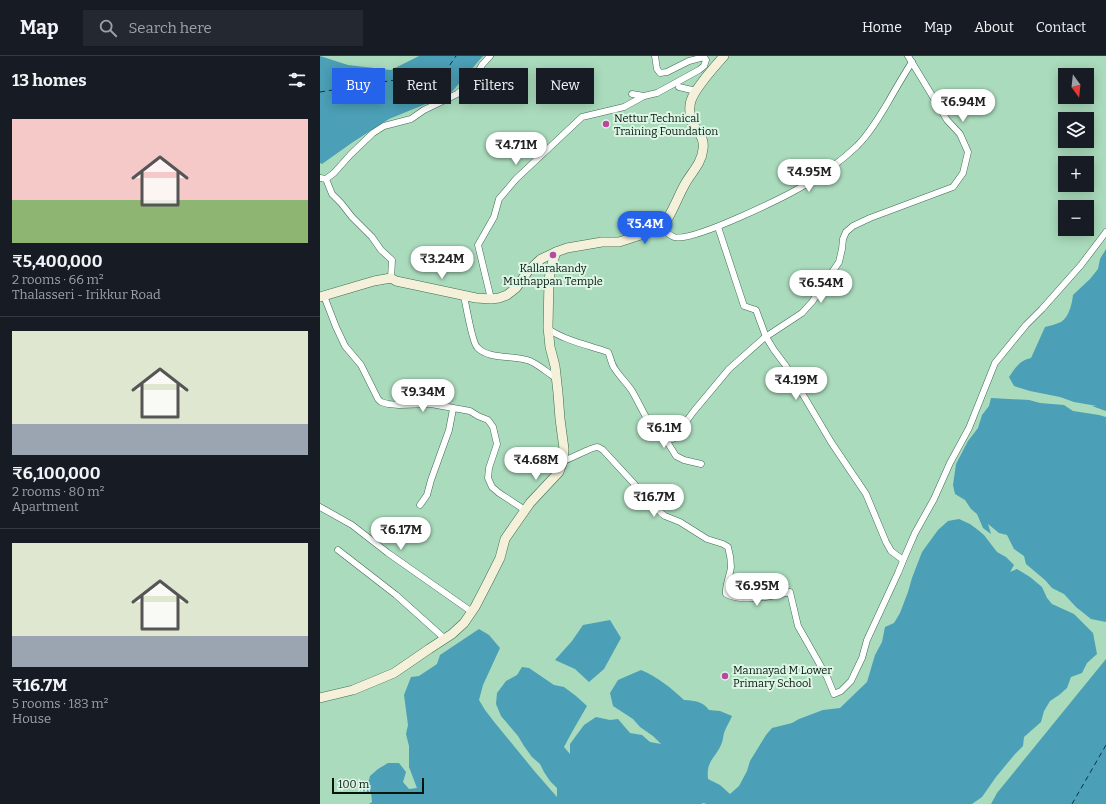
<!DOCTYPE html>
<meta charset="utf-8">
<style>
body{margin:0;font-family:Bitter,serif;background:#242831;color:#f1f3f6;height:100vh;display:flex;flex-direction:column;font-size:15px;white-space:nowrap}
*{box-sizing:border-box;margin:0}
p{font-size:13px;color:#9ea1a6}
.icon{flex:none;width:22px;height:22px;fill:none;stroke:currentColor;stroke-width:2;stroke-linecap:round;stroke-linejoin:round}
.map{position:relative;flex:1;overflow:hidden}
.side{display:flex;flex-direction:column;background:#171b24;width:320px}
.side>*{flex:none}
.banner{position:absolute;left:12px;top:12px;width:380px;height:36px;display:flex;gap:8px}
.needle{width:26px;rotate:165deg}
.fabs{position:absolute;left:738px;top:12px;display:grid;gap:8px}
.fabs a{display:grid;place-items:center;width:36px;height:36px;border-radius:0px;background:#171b24;box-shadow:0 2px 10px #0003;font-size:20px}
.scale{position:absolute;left:12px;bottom:10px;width:92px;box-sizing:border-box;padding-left:4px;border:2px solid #04160b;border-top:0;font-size:11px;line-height:14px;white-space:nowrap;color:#04160b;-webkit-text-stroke:3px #ddf5e5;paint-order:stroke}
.price{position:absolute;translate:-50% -34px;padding:0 9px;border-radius:14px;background:#fff;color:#222;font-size:13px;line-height:26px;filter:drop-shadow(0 1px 2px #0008)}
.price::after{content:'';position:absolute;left:50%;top:24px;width:12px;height:9px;margin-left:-6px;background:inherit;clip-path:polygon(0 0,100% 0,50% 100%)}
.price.on{background:#2563eb;color:#fff}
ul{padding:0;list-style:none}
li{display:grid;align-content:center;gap:8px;height:212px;padding:0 12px}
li+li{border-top:1px solid #363941}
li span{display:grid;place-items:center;height:124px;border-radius:0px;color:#555}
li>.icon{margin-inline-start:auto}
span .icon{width:72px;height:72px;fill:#fffc;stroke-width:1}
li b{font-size:17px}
h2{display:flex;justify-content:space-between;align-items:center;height:48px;padding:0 12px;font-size:17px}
.pill{padding:0 14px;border-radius:0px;background:#171b24;box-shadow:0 2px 10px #0003;font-size:14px;line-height:36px}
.pill.on{background:#2563eb;color:#fff}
header{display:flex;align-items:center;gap:24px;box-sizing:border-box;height:56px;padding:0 20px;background:#171b24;border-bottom:1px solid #363941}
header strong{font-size:19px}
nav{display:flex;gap:22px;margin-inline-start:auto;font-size:14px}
.search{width:280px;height:36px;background:#242831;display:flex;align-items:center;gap:10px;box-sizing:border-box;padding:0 14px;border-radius:0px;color:#9ea1a6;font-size:15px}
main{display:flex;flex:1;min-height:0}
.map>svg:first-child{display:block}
.water{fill:#4b9fb6}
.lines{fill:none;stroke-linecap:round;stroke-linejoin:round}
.ferry{stroke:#09323c;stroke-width:1;stroke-dasharray:5 4;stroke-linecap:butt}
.street-casing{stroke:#3e6c51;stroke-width:7}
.secondary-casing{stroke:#3e6c51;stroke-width:10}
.street{stroke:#fff;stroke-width:6}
.secondary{stroke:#f4f0d9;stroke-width:9}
.poi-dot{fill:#ba47a0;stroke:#ddf5e5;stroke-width:1.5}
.labels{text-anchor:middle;stroke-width:4;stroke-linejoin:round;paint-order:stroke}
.poi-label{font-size:11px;fill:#04160b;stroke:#ddf5e5;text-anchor:start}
</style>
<header>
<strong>Map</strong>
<div class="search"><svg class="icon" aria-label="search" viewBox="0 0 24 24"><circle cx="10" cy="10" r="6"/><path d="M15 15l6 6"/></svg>Search here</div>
<nav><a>Home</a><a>Map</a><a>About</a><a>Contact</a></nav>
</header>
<main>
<section class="side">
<h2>13 homes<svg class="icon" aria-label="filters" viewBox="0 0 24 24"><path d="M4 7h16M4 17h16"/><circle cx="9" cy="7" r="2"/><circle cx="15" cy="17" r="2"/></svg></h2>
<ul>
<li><span style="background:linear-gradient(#f6c9c9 65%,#8fb573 0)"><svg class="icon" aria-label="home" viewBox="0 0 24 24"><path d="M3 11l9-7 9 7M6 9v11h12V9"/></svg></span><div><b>₹5,400,000</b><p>2 rooms · 66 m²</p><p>Thalasseri - Irikkur Road</p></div></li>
<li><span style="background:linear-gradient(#dfe7d0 75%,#9aa5b1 0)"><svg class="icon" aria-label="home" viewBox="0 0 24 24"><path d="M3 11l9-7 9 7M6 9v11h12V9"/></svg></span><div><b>₹6,100,000</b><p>2 rooms · 80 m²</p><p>Apartment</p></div></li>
<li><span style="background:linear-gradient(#dfe7d0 75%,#9aa5b1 0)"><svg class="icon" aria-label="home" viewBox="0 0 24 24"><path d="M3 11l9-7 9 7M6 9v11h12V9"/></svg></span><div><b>₹16.7M</b><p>5 rooms · 183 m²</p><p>House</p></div></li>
</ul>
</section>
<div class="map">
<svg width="786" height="748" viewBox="0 0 786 748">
<rect width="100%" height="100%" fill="#aadbbc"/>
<g class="water">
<polygon points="0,0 28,9 71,14 99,0 163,0 130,38 69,63 33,86 2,108 0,107"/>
<path d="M786 193V355L772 350H777L754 346 740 341 710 335 694 330 689 321C696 311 699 305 711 302L725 271C730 270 736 268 741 266 749 261 752 248 753 239L770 223 778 213 780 203Z"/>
<polygon points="671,342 709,344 720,347 744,349 753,355 779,359 786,361 786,566 771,563 756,551 744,538 732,532 725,524 706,508 704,500 694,493 687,479 679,477 668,468 671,478 663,472 657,458 651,453 645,444 635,438 633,429 636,408 648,385 658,372 662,359 669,350"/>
<path d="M639 463 650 468 658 474 664 479 677 496 686 501 694 509 690 516 697 513 710 521 722 531 727 542 732 548 754 558 773 577 777 598 767 607 762 617 751 621 747 632 739 639 730 645 724 655 721 666 704 681 703 690 695 698 676 721 662 741 652 748H386L384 747 381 748H49L52 746 51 736 42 735 48 728 50 720 58 713 68 707H79L86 716 83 726 89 733 97 732 89 711V690L86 678 88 669 84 639 91 621 99 620 117 608 120 599 159 573 169 579 180 592 163 629 159 644 165 654 175 667 216 717 237 741V732L230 725 224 716 220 708 212 701 204 690 198 680 181 660 176 648 177 637 186 625 197 619 202 611 209 612 234 629 244 631 256 640 267 650 252 676 244 691 250 698V688L264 669 276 661 290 664 298 663 310 677 322 679 330 686 341 688 333 680 320 671 313 663 293 650 290 637 298 624 321 614C338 621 351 632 364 644 376 645 382 645 389 654L400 655 412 660C410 665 406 671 404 677 403 681 403 685 401 689 394 704 386 705 388 723L400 729 410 738 419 730 427 715 430 705 446 679 452 672 472 667 479 663 503 654 520 652 547 626 555 599 562 586 565 571 574 567 580 557 588 536 592 522 602 496 618 474 628 465Z"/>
<polygon points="290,564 301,582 284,613 269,626 255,613 235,604 252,585 263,569"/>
<polygon points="786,603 786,748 671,748 677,737"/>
</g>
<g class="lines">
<g class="ferry">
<polyline points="0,36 125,16 136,0"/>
<polyline points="752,748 786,689"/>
</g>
<g class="street-casing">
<g id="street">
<polyline points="359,31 376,35"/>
<polyline points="312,38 324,40 337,37 379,14 384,10 386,4 384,1 369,5 347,16 340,17 337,13 335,0"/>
<polyline points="0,122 6,123 12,138 21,147 32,161 52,181 61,194 72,204 71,222"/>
<polyline points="6,123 14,117 31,98 53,77 64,70 91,63 104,54 137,38 155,22 162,9 170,0"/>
<path d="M342 171C345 175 349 179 354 181 372 187 469 139 488 127 505 117 522 104 537 90 549 78 558 63 567 48 575 34 583 20 592 6"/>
<polyline points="398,171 424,250 436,254 446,281 454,294 466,310 511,386 546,438 566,486 571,495 583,504"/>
<polyline points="4,240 16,271 25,290 41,309 58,343 61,346 68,348 79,349 111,348 150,355 158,360 168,364 173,371 177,388 169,412 168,422 172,431 179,437 205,454"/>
<path d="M144 240C146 249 152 286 157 291 168 304 195 299 210 305 219 309 228 317 236 322"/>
<polyline points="171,243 158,189 174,161 179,143 196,123 262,61 304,51 324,40"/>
<path d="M228 273C246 285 268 289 288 296 291 302 291 308 295 313 300 321 307 327 312 335 322 352 329 371 343 384L353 383 374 355 409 313 444 282 482 257 492 246 519 206 522 193 523 183 526 176 533 170 550 162 633 131 643 117 648 96 640 78 627 64 588 0"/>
<polyline points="346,384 356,400 364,404 381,408"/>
<path d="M243 405C250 403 272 391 277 391 279 391 281 393 283 394L341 457 345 460 360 466 387 483 403 488 408 491C410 498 411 504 411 511 410 520 405 529 406 538 423 547 452 540 470 536L478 570 507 621 514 638 521 635 531 625 542 602 547 584 578 517 585 500 595 477 614 443 630 407 649 372 675 307 706 269 722 253 761 209 786 176"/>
<polyline points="100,449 107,439 111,424 129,374 133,353"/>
<polyline points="0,451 32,469 68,497 152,556"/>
<polyline points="18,494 76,539 124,582"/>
</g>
</g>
<g class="secondary-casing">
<g id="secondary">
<path d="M339 174C351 162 356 144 365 128 371 117 382 107 383 93 385 81 377 76 372 66 369 59 369 48 372 42 378 29 395 10 404 0"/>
<polyline points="0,241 54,225 71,222 76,225 95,229 156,242 171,243 179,242 187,239 196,232 208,215 221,203 236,196"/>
<polyline points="0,642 33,634 74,617 109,593 132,578 144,567 155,551 168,526 180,502 185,483 210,447 239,416 243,405 244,393 240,363 238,337 235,310 230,291 228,271 229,224 231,211 236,196 247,192 282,186 299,186 330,176 342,171"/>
</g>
</g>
<use href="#street" class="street"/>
<use href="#secondary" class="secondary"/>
</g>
<g class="poi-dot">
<circle cx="286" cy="68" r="4"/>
<circle cx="233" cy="199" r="4"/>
<circle cx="405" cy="620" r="4"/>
</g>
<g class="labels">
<g class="poi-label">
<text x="294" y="66">Nettur Technical<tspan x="294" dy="13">Training Foundation</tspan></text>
<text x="233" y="216" text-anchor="middle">Kallarakandy<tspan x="233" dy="13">Muthappan Temple</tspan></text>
<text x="413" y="618">Mannayad M Lower<tspan x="413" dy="13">Primary School</tspan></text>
</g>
</g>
</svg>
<div class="fabs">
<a><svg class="needle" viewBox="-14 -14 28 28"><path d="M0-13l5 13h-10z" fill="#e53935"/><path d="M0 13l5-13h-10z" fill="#9ea1a6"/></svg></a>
<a><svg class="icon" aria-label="layers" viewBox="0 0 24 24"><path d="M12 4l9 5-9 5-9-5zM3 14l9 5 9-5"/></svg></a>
<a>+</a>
<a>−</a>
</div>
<div class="scale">100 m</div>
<b class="price" style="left:643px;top:67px">₹6.94M</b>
<b class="price" style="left:196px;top:110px">₹4.71M</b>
<b class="price" style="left:489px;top:137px">₹4.95M</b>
<b class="price on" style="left:325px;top:189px">₹5.4M</b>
<b class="price" style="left:122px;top:224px">₹3.24M</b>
<b class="price" style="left:501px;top:248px">₹6.54M</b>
<b class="price" style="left:476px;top:345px">₹4.19M</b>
<b class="price" style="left:103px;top:357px">₹9.34M</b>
<b class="price" style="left:344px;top:393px">₹6.1M</b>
<b class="price" style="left:216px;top:425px">₹4.68M</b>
<b class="price" style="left:334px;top:462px">₹16.7M</b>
<b class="price" style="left:81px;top:495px">₹6.17M</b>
<b class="price" style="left:437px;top:551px">₹6.95M</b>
<div class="banner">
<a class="pill on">Buy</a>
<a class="pill">Rent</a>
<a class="pill">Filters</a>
<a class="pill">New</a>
</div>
</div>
</main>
